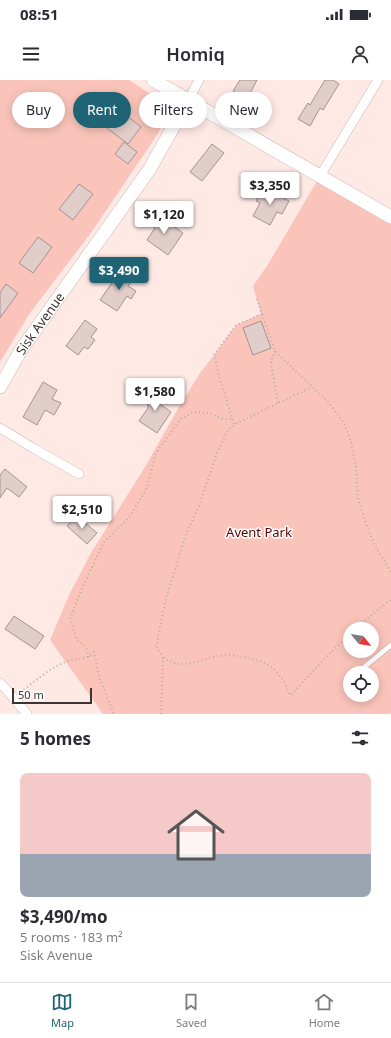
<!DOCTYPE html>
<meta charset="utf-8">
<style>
body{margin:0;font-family:"Noto Sans",sans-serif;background:#f2f2f3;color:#2b2b33;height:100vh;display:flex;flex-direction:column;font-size:15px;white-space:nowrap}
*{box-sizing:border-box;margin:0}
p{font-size:13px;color:#7c7c81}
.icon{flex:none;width:22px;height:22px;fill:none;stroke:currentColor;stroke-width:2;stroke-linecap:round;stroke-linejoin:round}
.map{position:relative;height:634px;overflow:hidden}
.panel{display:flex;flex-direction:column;background:#fff;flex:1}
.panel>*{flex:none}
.top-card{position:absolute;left:12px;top:12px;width:367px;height:36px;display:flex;gap:8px}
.needle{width:26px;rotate:120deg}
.buttons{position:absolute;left:343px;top:542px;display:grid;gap:8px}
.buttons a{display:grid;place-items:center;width:36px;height:36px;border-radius:50%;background:#fff;box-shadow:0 2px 10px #0003;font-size:20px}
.scale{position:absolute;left:12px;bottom:10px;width:80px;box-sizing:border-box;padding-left:4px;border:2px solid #3c3432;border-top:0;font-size:11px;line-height:14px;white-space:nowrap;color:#3c3432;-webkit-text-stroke:3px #fff;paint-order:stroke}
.price{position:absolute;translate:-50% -34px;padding:0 9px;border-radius:4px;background:#fff;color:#222;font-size:13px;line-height:26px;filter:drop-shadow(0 1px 2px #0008)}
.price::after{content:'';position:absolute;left:50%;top:24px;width:12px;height:9px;margin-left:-6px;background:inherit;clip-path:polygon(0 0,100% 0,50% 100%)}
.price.on{background:#1e6474;color:#fff}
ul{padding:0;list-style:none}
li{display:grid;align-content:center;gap:8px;height:212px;padding:0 20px}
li+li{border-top:1px solid #e1e1e2}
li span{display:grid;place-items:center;height:124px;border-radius:8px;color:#555}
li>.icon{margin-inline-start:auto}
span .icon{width:72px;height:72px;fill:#fffc;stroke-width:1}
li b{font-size:17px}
h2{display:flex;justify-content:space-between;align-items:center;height:48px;padding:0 20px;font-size:17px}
.tag{padding:0 14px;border-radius:18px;background:#fff;box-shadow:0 2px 10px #0003;font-size:14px;line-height:36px}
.tag.on{background:#1e6474;color:#fff}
.status{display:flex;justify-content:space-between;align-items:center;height:28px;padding:0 20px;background:#fff;direction:ltr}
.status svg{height:11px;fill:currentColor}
header{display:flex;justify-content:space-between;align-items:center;height:52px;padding:0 20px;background:#fff;font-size:18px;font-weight:600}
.dock{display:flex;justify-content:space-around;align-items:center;height:56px;border-top:1px solid #e1e1e2;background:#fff;font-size:11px;color:#7c7c81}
.dock a{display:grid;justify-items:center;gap:2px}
.dock .on{color:#1e6474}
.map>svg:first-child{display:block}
.green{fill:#fac4ba;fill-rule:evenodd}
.building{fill:#e1cdca;stroke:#a5938f}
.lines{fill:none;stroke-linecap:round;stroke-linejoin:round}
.lane-casing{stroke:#cab7b3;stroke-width:6}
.street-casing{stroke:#cab7b3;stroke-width:10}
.secondary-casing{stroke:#cab7b3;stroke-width:14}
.path{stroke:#bbaaa7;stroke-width:2;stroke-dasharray:1 3;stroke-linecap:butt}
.lane{stroke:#fff;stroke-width:4.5}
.street{stroke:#fff;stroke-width:9}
.secondary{stroke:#fff;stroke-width:13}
.labels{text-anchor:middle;stroke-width:3;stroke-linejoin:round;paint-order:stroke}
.street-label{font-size:13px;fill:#3c3432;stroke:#fff}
.park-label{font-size:13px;fill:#550300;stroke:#fff}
</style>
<div class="status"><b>08:51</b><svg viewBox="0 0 49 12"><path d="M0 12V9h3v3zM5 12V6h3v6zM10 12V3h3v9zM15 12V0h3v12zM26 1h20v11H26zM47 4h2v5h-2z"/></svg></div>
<header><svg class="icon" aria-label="menu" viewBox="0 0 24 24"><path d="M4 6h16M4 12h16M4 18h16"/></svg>Homiq<svg class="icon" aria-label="person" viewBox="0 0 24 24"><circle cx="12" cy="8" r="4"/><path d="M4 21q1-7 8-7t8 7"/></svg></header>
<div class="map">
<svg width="391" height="634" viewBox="0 0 391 634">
<rect width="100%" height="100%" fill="#fee9e5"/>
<g class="green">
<polygon points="0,0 129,0 169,26 168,34 157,55 93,150 30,233 0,282"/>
<path d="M320 96 391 140V633L388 634H103L50 560 69 515 91 473 145 387 180 325 200 293 214 275 236 245 261 234 253 206 267 186ZM350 549H372V571H350ZM350 593H372V615H350Z"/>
</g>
<g class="building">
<polygon points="240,0 257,0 247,19 233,11"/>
<polygon points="325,0 333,0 339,4 323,30 320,28 310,46 298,39 308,23 310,25"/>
<polygon points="121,31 141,47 128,64 107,48"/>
<polygon points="124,62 137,72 128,84 115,74"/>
<polygon points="212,64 224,73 202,101 190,92"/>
<polygon points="79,104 93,114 73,140 59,129"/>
<polygon points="263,107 289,121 282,134 277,132 270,145 253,136 260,123 256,121"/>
<polygon points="158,135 183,153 168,175 147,160 155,148 151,145"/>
<polygon points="38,157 52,167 33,193 19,183"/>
<polygon points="121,190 134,198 128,206 136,211 131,219 127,216 117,231 100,220"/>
<polygon points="6,204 18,213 0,238 0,213"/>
<polygon points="85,240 97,249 91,257 95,260 88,269 84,267 78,275 66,266"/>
<polygon points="261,241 271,268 253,275 243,248"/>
<polygon points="43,302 57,310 52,319 61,323 54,335 45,330 37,345 23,337"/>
<polygon points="158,310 160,324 171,332 157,353 139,341 148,328 146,311"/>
<polygon points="5,389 27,407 19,417 7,408 0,418 0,395"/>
<polygon points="77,436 97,453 87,464 67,446"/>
<polygon points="14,536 44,556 35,569 5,549"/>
</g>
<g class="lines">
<g class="lane-casing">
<polyline id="lane" points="357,593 391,565"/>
</g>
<g class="street-casing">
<g id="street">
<polyline points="188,21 199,0"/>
<polyline points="320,96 378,0"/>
<polyline points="0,348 33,368 79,394"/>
<polyline points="0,603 5,608 27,634"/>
</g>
</g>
<g class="secondary-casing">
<g id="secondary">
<polyline points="153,0 391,137"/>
<path id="s1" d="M0 307 21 270 149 90 188 21"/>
</g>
</g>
<g class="path">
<polyline points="257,219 275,271 329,323 344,343 351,362 356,387 358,419 365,441 374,464 391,492"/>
<polyline points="275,271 271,281 272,291 278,323"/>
<polyline points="234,344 219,296 214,275 236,245 262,234"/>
<polyline points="356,549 375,532 391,520"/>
<polyline points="89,577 86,567 77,560 70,539 82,508 104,462 128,439 146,410 156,373 181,339 193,332 209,333 223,339 232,339"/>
<path d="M163 578C188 592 200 577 225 575 230 574 237 576 243 577 268 581 281 590 289 614L291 615 323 580 350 554"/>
<path d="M21 612C33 602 53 586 68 581 79 577 85 581 94 572L99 597 114 634"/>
<polyline points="161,634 163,578 157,567 158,558 165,522 185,457 199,426 217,373 228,350 237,343 312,307"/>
</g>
<use href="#lane" class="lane"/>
<use href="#street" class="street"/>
<use href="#secondary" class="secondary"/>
</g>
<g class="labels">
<g class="street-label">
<text dy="5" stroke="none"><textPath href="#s1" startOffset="75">Sisk Avenue</textPath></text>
</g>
<g class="park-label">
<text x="259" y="457">Avent Park</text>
</g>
</g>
</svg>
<div class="buttons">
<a><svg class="needle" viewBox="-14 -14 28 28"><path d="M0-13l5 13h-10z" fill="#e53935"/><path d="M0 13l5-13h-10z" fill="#7c7c81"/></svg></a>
<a><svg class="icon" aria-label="locate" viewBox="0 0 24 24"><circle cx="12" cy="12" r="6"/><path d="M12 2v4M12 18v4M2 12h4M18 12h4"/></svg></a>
</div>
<div class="scale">50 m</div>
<b class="price" style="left:270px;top:126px">$3,350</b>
<b class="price" style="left:164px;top:155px">$1,120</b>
<b class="price on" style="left:119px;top:211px">$3,490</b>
<b class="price" style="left:155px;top:332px">$1,580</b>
<b class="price" style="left:82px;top:450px">$2,510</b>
<div class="top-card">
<a class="tag">Buy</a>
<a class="tag on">Rent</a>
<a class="tag">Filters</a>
<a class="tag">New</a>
</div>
</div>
<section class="panel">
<h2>5 homes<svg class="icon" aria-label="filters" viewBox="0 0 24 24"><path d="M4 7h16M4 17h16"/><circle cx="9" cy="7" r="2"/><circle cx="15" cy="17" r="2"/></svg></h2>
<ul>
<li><span style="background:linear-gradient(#f6c9c9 65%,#9aa5b1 0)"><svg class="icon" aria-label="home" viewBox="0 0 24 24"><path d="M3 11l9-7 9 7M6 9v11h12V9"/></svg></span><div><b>$3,490/mo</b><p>5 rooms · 183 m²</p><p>Sisk Avenue</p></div></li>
</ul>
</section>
<nav class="dock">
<a class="on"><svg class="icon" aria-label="map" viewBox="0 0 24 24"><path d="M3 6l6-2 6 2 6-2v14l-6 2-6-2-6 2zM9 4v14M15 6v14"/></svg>Map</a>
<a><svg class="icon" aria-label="saved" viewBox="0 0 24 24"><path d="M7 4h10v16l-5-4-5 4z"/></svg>Saved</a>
<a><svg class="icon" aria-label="home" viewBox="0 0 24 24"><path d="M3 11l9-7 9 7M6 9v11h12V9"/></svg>Home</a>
</nav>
